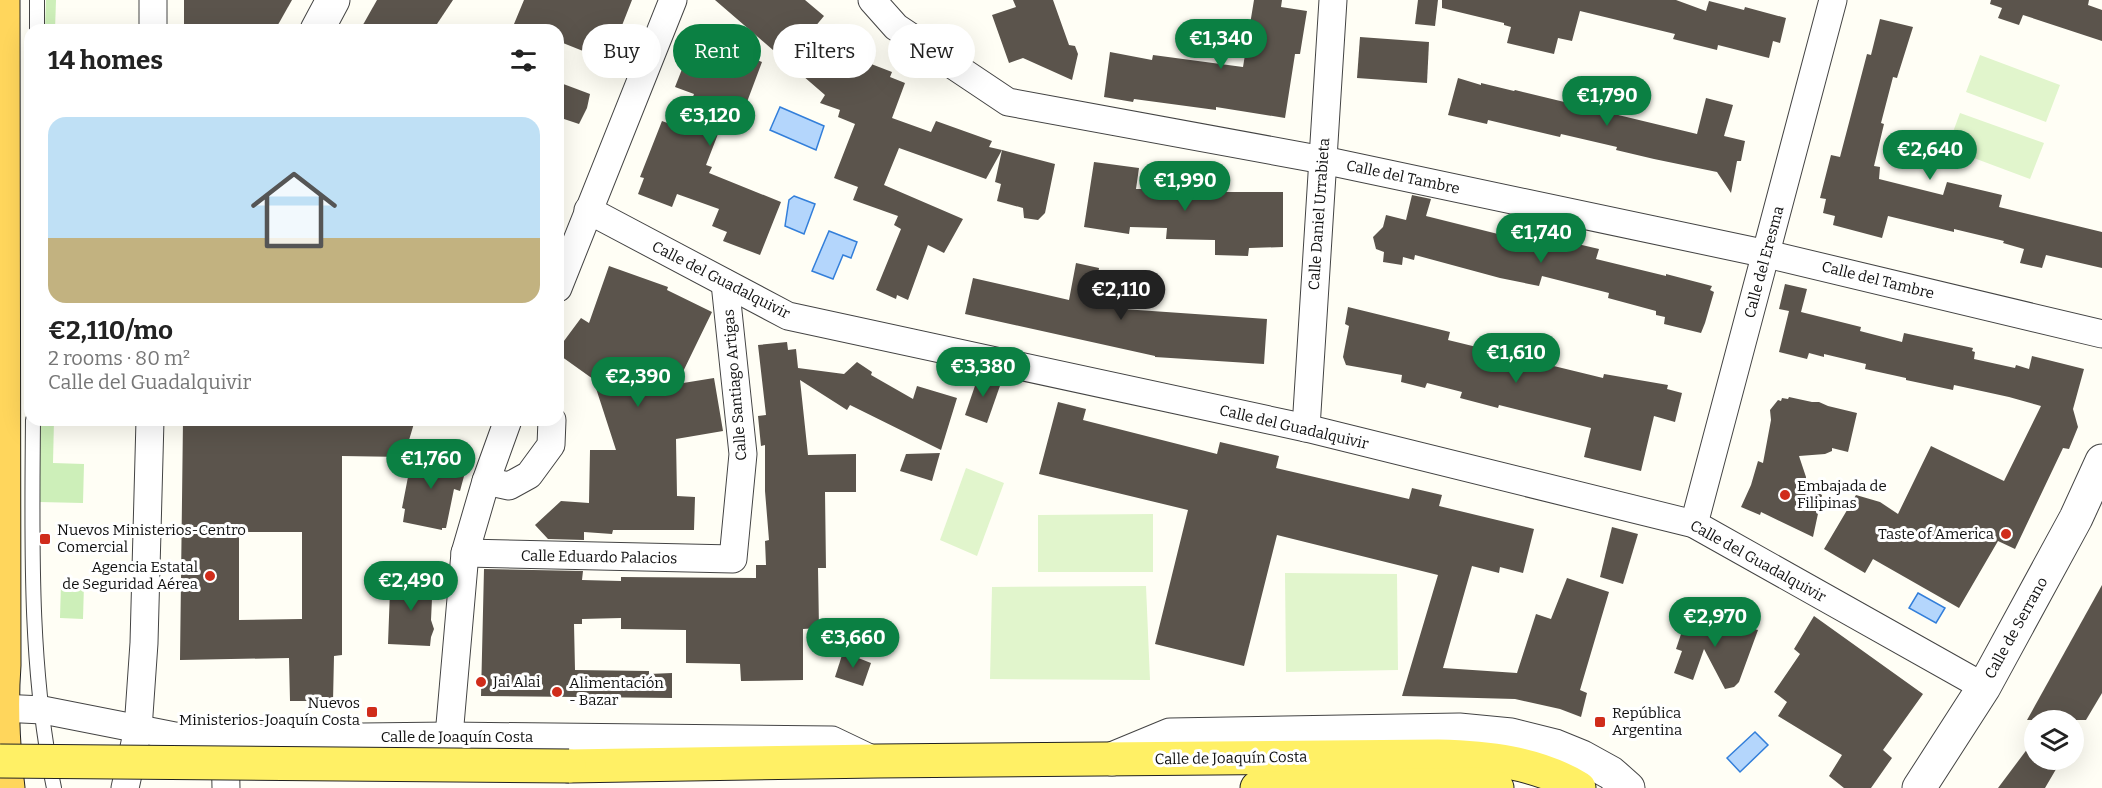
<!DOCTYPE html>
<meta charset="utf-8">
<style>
body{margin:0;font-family:Bitter,serif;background:#f6f6f6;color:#222;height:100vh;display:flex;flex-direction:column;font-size:22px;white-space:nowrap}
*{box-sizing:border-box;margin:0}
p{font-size:20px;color:#767676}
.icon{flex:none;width:33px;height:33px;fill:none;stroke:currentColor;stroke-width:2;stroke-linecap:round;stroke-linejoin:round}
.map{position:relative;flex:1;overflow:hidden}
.sheet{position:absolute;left:24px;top:24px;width:540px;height:402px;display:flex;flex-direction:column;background:#fff;border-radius:18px;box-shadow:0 6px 24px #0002}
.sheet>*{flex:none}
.banner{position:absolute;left:582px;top:24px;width:570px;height:54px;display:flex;gap:12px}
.fabs{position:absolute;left:2024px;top:710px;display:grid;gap:12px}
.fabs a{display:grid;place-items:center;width:60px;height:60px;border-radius:50%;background:#fff;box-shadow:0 6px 24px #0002;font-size:30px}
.price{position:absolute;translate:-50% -51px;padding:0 14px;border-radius:21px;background:#0b8043;color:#fff;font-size:20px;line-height:39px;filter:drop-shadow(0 2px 3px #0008)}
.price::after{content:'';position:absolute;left:50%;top:36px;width:18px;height:14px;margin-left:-9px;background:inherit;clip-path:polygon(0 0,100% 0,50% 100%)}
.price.on{background:#222;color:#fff}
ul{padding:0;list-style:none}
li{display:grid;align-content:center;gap:12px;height:318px;padding:0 24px}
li+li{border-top:2px solid #e0e0e0}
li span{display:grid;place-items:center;height:186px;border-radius:18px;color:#555}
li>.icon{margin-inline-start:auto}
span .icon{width:108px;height:108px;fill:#fffc;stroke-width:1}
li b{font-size:26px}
h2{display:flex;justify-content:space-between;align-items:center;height:72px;padding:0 24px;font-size:26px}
.tag{padding:0 21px;border-radius:27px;background:#fff;box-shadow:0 6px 24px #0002;font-size:21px;line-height:54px}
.tag.on{background:#0b8043;color:#fff}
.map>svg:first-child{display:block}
.green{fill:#cdefb9}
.pitch{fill:#e1f5cc}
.water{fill:#b4d6fc;stroke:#337fda;stroke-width:1.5}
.building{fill:#5b544c;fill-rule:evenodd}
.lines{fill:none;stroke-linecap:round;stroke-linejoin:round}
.service-casing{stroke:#444;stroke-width:16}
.minor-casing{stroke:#444;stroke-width:29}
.tertiary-casing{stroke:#444;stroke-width:35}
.primary-casing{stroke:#222;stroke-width:35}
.trunk-casing{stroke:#222;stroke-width:35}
.service{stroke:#fff;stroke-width:14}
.minor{stroke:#fff;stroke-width:27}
.tertiary{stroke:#fff;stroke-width:33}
.primary{stroke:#fff065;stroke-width:33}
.trunk{stroke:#ffd65c;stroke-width:33}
.primary-bridge-casing{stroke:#222;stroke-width:35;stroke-linecap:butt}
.primary-bridge{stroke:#fff065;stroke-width:33}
.poi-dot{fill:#d02c1a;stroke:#fff;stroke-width:2}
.labels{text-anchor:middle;stroke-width:6;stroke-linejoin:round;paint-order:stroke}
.street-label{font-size:15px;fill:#111;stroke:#fff}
.poi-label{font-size:15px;fill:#111;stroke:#fff;text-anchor:start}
</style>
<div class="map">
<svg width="2102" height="788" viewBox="0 0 2102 788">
<rect width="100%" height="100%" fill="#fffef5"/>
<g class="green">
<polygon points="46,0 56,0 55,30 45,30"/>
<polygon points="40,420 54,420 53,463 84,464 83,503 39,502"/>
<polygon points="61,583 84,584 83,619 60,618"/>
</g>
<g class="pitch">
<polygon points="1980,55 2060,85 2046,122 1966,92"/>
<polygon points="1960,113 2044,143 2030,179 1947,148"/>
<polygon points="966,468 1004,483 977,556 940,540"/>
<polygon points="1153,514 1153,572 1038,572 1038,515"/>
<polygon points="1285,573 1397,574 1398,670 1286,672"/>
<polygon points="1146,586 1150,680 990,679 992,587"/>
</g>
<g class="water">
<polygon points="780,107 824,126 816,150 770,130"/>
<polygon points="794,196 815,204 804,234 785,226 789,200"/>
<polygon points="829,231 857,242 851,258 843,255 833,279 812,271"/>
<polygon points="1918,593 1945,608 1936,623 1909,608"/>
<polygon points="1755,732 1768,745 1740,772 1727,758"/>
</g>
<g class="building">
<polygon points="184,0 292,0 275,30 184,30"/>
<polygon points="377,0 453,0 433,30 360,30"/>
<polygon points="524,0 632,0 608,61 558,41 558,30 529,30 514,24"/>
<polygon points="715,0 805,0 824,16 814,28 871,49 866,62 892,72 890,77 905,83 892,118 931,132 936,121 992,141 989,147 1002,150 986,179 899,148 884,185 963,219 944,253 928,245 908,300 897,295 896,299 876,290 901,229 894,225 898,216 853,200 858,187 834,178 855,124 838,117 840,110 820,103 825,95"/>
<polygon points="1013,0 1053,0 1069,45 1075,46 1078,54 1072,80 1023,58 1009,63 992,15 1016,7"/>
<polygon points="1254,0 1282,0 1281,7 1307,11 1300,54 1295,54 1285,118 1216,107 1216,110 1134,99 1133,102 1104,97 1110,52 1152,60 1153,55 1243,67"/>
<polygon points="1418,0 1438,0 1435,26 1415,24"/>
<polygon points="1442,0 1676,0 1706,11 1709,1 1744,10 1745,7 1786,18 1780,43 1773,41 1769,58 1718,45 1717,50 1673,39 1675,34 1580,11 1572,41 1558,38 1554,54 1507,43 1511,27 1504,25 1504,23 1442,8"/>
<polygon points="1991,0 2089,0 2088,5 2102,10 2102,41 2023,15 2019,25 1998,18 2002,8 1990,4"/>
<polygon points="1880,19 1913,27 1897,78 1893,77 1881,123 1884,124 1874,166 1880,167 1879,179 1943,195 1947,182 2002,195 1999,207 2102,232 2102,268 2046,255 2042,268 2020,263 2024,249 2003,243 2004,241 1954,229 1954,232 1888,216 1882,238 1833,225 1835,216 1823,213 1826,199 1820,198 1831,155 1840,157 1867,54 1871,55"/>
<polygon points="695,36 762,62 744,110 738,107 731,124 723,121 706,165 712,167 709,173 781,202 760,255 723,241 727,232 712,226 719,209 677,194 672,207 638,194 644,178 640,177 662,121 681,128 694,94 675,87"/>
<polygon points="1360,37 1429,42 1427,83 1357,78"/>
<polygon points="1458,78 1481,85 1481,83 1514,91 1515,90 1697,134 1706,98 1733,105 1724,136 1745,141 1741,161 1737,161 1731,193 1717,172 1654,159 1616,150 1617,147 1561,134 1560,137 1488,120 1487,124 1448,115"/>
<polygon points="558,82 590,94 587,108 579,124 558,117"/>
<polygon points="1002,150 1055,164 1045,213 1038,220 1024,218 1023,208 997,201 1001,184 995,182"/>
<polygon points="1094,162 1139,168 1136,189 1209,189 1209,192 1283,192 1283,247 1249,248 1248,256 1215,255 1215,240 1166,239 1167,228 1130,227 1129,234 1084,227"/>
<polygon points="1412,195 1431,199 1426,216 1550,247 1552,238 1599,249 1596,259 1666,276 1666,274 1712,286 1710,290 1714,292 1705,323 1701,333 1664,324 1665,317 1656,315 1656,311 1608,298 1609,293 1542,276 1539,286 1500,278 1415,255 1414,260 1403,257 1402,265 1383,262 1384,252 1376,249 1373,237 1383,227 1386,215 1406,220"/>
<polygon points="1076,263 1099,268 1097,282 1125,289 1123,309 1267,319 1264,364 1155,357 1155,356 965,314 973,278 1069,300"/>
<polygon points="609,266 668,287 667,290 712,312 677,384 714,378 723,431 676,439 677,496 695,497 694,530 613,530 612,534 584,532 584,540 548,539 535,525 561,501 589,503 590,450 616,450 593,379 558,354 558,349 581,318 589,323"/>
<polygon points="1785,284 1807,289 1801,312 1861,327 1860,331 1902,342 1904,333 1973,348 1972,351 1975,352 1974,359 2015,368 2016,365 2029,369 2032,356 2084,369 2073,409 2078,427 2069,449 2063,448 2015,549 1998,541 1959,608 1873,559 1865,573 1824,549 1856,495 1880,502 1898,514 1931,446 2004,481 2041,406 2009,397 1954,385 1953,390 1906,380 1906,378 1865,369 1866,364 1824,354 1824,357 1809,353 1807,359 1779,352 1789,311 1779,309"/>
<polygon points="1348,307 1450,332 1448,340 1603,378 1604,374 1668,385 1667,389 1682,393 1675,422 1654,416 1641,471 1584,457 1591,428 1499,405 1498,408 1460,398 1462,392 1427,383 1425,388 1401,382 1402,375 1346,365 1343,357 1349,326 1345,324"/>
<polygon points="787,342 788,350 796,349 798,368 844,374 857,362 872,372 871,375 913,399 917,386 957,398 941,450 850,405 847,410 800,380 808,455 856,454 856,492 825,492 826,568 818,568 819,628 803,629 803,680 741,681 740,664 686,663 686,630 621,629 621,618 582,619 582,624 574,624 575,670 649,671 649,674 672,673 672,698 481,696 484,569 583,571 582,580 621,581 621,577 756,578 756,565 766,565 765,541 769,540 765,491 765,445 761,446 758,416 766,415 758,345"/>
<polygon points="979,374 1002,380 987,423 965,415"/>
<polygon points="1789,397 1812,402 1819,402 1828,406 1857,413 1848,452 1832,448 1832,451 1825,454 1799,456 1806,477 1806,486 1822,495 1813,537 1761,512 1760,515 1741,507 1751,485 1758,461 1763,463 1771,420 1770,410 1778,400 1781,401 1782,398 1788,399"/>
<polygon points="1058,402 1086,409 1083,420 1217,454 1220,442 1279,456 1276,468 1409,499 1412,488 1442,495 1439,506 1534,529 1523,573 1500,567 1499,573 1472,566 1443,668 1517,673 1536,614 1551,619 1567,578 1609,592 1580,690 1587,693 1581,717 1560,709 1515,699 1402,696 1438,575 1277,535 1244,666 1155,644 1188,510 1039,474"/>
<path d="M183 420H415L404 457 342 456V655L334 656 333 701H290L289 658 180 660ZM239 532H302V619L239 620Z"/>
<polygon points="413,451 467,465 460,491 454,489 446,528 442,528 442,530 403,522 405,509 402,508"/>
<polygon points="940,453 932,481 900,471 906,454"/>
<polygon points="1612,527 1638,534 1623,584 1600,577"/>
<polygon points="400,575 433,577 431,620 434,629 431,637 430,646 388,644 390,590 399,591"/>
<polygon points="2102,585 2102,693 2086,720 2027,720"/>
<polygon points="1694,612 1758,630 1739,682 1734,687 1725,689 1704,649 1693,680 1674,673 1682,651 1676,649 1682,631 1687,632"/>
<polygon points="1814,616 1923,694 1883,750 1892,758 1871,788 1844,788 1829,776 1842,755 1778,716 1787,702 1774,692 1800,654 1794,649"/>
<polygon points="843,652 871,663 863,686 835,677"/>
<polygon points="2034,740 2034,759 2062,759 2045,788 1998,788"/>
</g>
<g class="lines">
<g class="service-casing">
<g id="service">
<polyline points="37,30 37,0"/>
<path d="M33 420C32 541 29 669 54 788"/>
</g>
</g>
<g class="minor-casing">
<g id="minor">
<polyline points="153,0 153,30"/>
<polyline points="872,0 896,27 1008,102 1323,160 1767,254 2102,334"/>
<polyline points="588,210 788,316 1306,428 1694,524 1984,687"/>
<polyline points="558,288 673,0"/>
<polyline points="1306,428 1333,0"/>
<polyline points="486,481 509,486 529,475 551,445 552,420"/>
<polyline points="1694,524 1833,0"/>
<polyline points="465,553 733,559 743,454 725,283"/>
<polyline points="0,708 43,710 190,739 449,736 832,740 876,761"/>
<polyline points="449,736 465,553 486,481 508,420"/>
<polyline points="225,743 226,788"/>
<polyline points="125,788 138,729 144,643 150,420"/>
</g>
</g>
<g class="tertiary-casing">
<g id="tertiary">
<polyline points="317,30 333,0"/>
<polyline points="1112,759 1170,735 1459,730 1511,735 1555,746 1582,757 1611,773 1628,788"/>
<polyline points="1919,788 1984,687 2076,518 2102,461"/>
</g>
</g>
<g class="primary-casing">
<g id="primary">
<path d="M569 766 877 761 1438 756C1486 757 1536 762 1579 788"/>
<polyline points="1257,788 1477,784 1497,788"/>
</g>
</g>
<g class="trunk-casing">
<path id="trunk" d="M3 0 4 665C1 706 3 747 8 788"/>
</g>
<use href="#service" class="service"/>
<use href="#minor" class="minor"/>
<use href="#tertiary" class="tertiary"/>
<use href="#primary" class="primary"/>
<use href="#trunk" class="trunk"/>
<g class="primary-bridge-casing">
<polyline id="primary-bridge" points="0,761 569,766"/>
</g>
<use href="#primary-bridge" class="primary-bridge"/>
</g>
<g class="poi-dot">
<circle cx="1785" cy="495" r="6"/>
<circle cx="2006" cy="534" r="6"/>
<rect x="39" y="533" width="12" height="12" rx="3"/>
<circle cx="210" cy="576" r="6"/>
<circle cx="481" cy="682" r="6"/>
<circle cx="557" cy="692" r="6"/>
<rect x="366" y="706" width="12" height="12" rx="3"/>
<rect x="1594" y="716" width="12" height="12" rx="3"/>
</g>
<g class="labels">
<g class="street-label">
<text transform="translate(1403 177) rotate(12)" y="5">Calle del Tambre</text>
<text transform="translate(1319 214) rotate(-86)" y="5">Calle Daniel Urrabieta</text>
<text transform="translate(1764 262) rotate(-75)" y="5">Calle del Eresma</text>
<text transform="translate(721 280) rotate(27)" y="5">Calle del Guadalquivir</text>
<text transform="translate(1878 280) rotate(14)" y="5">Calle del Tambre</text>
<text transform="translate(735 385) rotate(-95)" y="5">Calle Santiago Artigas</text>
<text transform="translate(1294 427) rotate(13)" y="5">Calle del Guadalquivir</text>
<text transform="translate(599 557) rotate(1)" y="5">Calle Eduardo Palacios</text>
<text transform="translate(1758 561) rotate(29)" y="5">Calle del Guadalquivir</text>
<text transform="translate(2016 628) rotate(-61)" y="5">Calle de Serrano</text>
<text x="457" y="742">Calle de Joaquín Costa</text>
<text transform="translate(1231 758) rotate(-1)" y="5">Calle de Joaquín Costa</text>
</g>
<g class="poi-label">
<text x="1797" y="491">Embajada de<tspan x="1797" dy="17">Filipinas</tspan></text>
<text x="57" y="535">Nuevos Ministerios-Centro<tspan x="57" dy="17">Comercial</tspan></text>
<text x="1994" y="539" text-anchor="end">Taste of America</text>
<text x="198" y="572" text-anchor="end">Agencia Estatal<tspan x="198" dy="17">de Seguridad Aérea</tspan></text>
<text x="493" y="687">Jai Alai</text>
<text x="569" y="688">Alimentación<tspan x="569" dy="17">- Bazar</tspan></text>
<text x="360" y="708" text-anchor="end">Nuevos<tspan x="360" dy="17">Ministerios-Joaquín Costa</tspan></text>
<text x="1612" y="718">República<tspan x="1612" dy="17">Argentina</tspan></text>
</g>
</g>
</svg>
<div class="fabs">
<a><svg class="icon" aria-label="layers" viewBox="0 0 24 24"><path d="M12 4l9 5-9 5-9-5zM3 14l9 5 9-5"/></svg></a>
</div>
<b class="price" style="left:1221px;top:70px">€1,340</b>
<b class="price" style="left:1607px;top:127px">€1,790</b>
<b class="price" style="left:710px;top:147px">€3,120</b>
<b class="price" style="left:1930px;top:181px">€2,640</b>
<b class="price" style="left:1185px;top:212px">€1,990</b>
<b class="price" style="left:1541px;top:264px">€1,740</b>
<b class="price on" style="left:1121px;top:321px">€2,110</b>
<b class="price" style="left:1516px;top:384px">€1,610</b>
<b class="price" style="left:983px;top:398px">€3,380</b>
<b class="price" style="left:638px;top:408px">€2,390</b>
<b class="price" style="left:431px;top:490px">€1,760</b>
<b class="price" style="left:411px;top:612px">€2,490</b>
<b class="price" style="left:1715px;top:648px">€2,970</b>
<b class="price" style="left:853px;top:669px">€3,660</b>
<div class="banner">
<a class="tag">Buy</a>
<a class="tag on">Rent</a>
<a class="tag">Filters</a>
<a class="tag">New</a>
</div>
<section class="sheet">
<h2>14 homes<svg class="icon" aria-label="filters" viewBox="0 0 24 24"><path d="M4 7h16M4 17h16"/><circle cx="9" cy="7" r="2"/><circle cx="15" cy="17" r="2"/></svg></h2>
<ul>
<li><span style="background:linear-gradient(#bfe0f5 65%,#c2b280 0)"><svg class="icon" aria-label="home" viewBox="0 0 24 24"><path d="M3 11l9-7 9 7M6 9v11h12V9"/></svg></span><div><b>€2,110/mo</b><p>2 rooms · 80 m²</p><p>Calle del Guadalquivir</p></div></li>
</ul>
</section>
</div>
